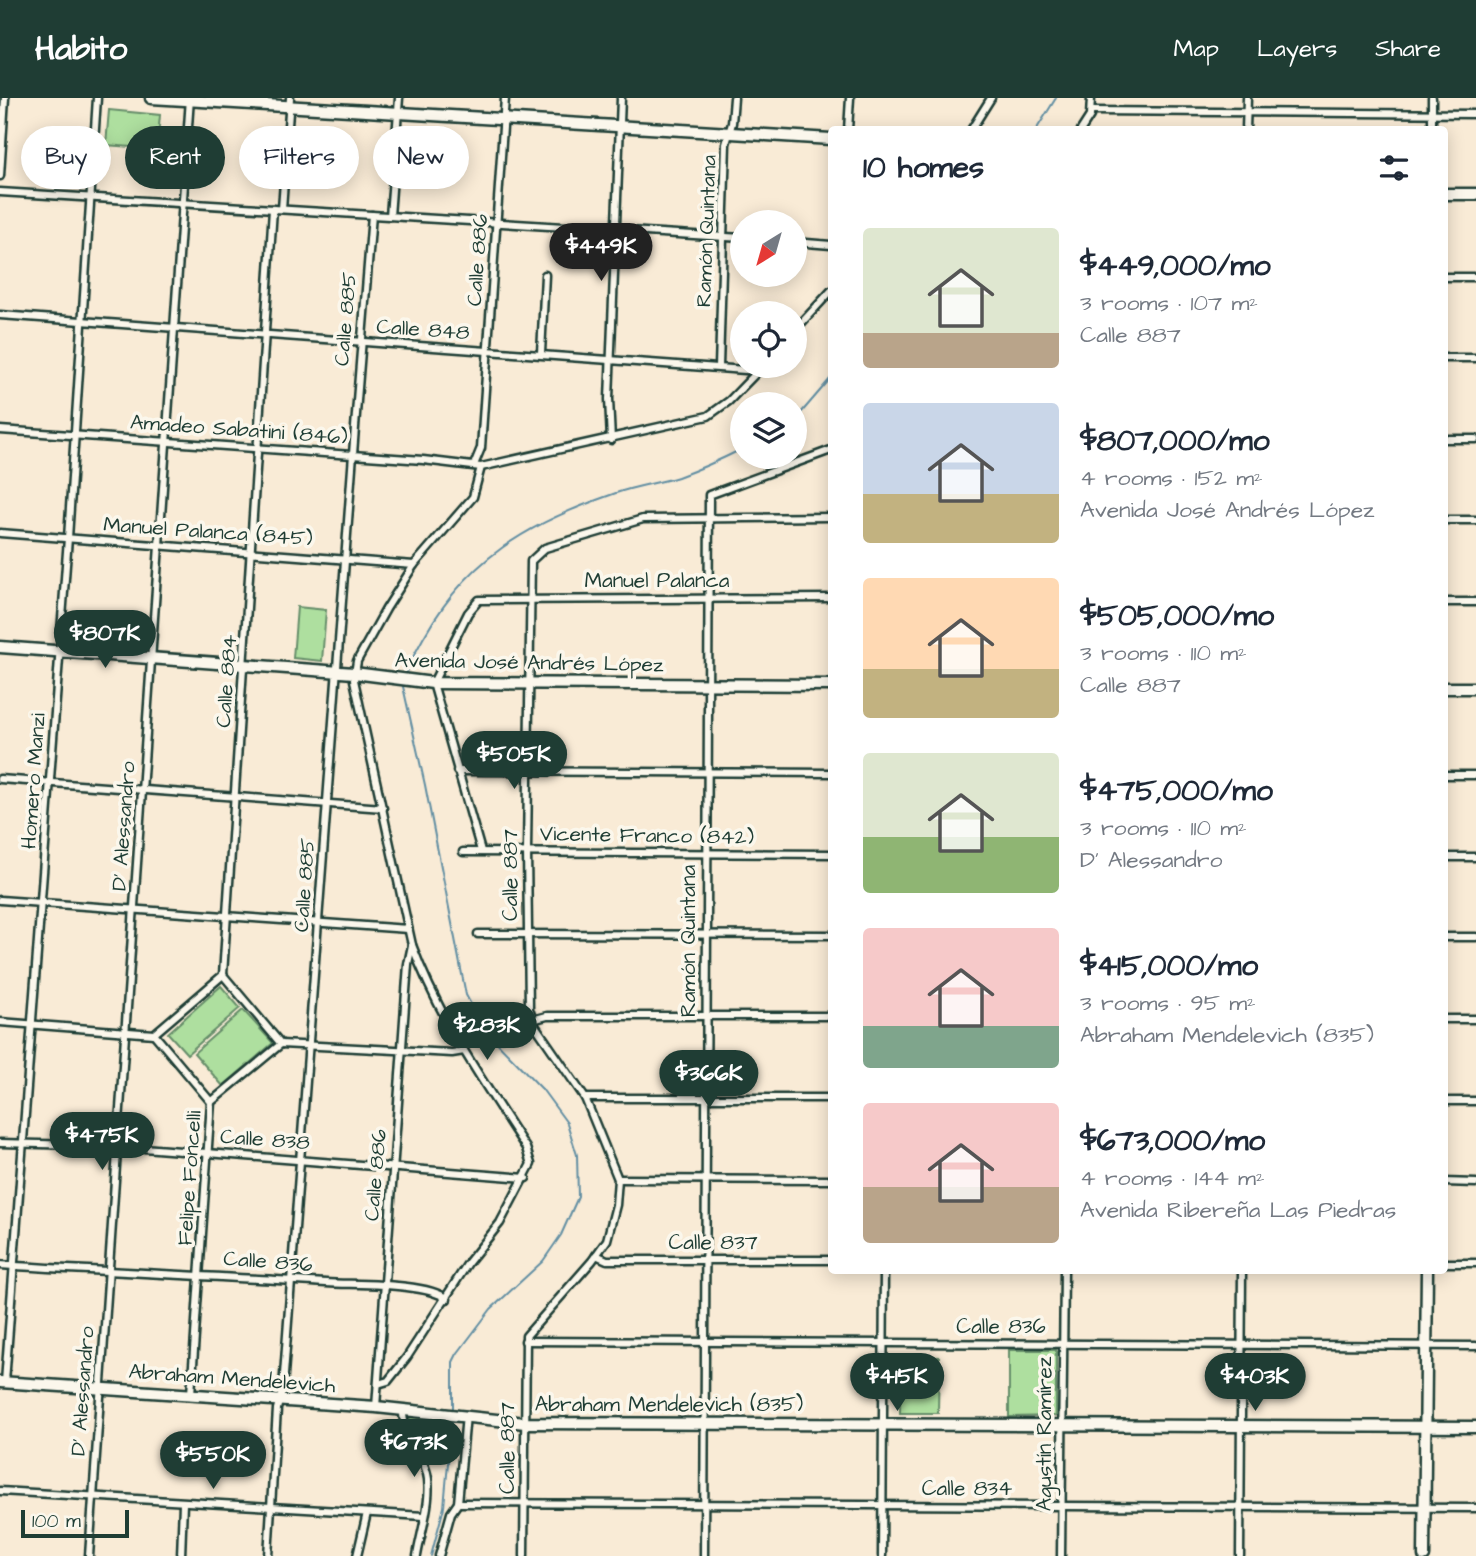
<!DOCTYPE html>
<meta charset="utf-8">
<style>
body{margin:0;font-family:"Architects Daughter",sans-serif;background:#f2f2f3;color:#1f2937;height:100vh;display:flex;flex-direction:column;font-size:26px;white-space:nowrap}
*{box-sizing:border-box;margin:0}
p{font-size:23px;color:#747a83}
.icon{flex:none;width:38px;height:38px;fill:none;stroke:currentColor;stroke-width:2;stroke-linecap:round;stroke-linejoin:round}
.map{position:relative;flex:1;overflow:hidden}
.drawer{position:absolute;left:828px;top:28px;width:620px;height:1148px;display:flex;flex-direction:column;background:#fff;border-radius:7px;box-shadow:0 4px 18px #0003}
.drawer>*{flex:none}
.guide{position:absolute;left:21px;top:28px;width:665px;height:63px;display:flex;gap:14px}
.needle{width:46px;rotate:217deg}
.fabs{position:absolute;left:730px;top:112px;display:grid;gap:14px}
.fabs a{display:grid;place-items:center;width:77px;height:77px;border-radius:50%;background:#fff;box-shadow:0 4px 18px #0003;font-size:35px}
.scale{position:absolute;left:21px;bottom:18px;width:108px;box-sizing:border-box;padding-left:7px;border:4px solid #1f3d34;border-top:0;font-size:19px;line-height:24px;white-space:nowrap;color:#1f3d34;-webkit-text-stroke:5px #fbf7ec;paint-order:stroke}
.price{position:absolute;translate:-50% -60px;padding:0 16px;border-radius:24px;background:#1f3d34;color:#fff;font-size:23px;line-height:46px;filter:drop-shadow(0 2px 4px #0008)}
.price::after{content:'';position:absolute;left:50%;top:42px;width:21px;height:16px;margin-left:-10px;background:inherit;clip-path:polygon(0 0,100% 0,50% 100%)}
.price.selected{background:#222;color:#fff}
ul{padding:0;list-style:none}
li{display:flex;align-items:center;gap:21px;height:175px;padding:0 35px}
li span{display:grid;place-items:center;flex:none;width:196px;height:140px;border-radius:7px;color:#555}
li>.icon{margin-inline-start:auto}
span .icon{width:84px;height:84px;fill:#fffc;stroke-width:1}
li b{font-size:30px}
h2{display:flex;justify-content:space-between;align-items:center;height:84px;padding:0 35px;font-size:30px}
.pill{padding:0 24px;border-radius:32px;background:#fff;box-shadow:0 4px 18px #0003;font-size:24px;line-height:63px}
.pill.selected{background:#1f3d34;color:#fff}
header{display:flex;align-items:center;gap:42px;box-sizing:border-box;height:98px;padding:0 35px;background:#1f3d34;color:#fff}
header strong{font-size:33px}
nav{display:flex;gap:38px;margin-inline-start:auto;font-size:24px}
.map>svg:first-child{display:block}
.green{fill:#aedf9f;stroke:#668e6a;stroke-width:2}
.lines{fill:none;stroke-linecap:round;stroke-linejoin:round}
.stream{stroke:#638fa3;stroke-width:2}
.street-casing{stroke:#1f3d34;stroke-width:11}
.secondary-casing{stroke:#1f3d34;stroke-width:15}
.street{stroke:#fbf7ec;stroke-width:6}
.secondary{stroke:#fbf7ec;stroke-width:10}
.labels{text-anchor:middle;stroke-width:7;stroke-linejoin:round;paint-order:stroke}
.street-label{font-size:21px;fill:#1f3d34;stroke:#fbf7ec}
</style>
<header>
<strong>Habito</strong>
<nav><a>Map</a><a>Layers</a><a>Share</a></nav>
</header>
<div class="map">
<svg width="1476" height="1458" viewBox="0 0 1476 1458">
<rect width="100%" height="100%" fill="#f9ebd6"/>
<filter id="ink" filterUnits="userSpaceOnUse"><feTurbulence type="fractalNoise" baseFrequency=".0143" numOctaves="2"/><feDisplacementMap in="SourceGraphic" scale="14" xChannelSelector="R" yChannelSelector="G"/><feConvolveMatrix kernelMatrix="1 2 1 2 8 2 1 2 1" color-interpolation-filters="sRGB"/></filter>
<g filter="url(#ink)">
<g class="green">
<polygon points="109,12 160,17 157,51 106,47"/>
<polygon points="297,509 326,512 322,563 293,560"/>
<polygon points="221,888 240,910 187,956 168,935"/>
<polygon points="243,912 273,945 223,988 194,955"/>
<polygon points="1009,1252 1056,1252 1056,1318 1009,1319"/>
<polygon points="901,1258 939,1259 938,1315 900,1315"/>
<polygon points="410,1315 434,1320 429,1345 422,1345 408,1318"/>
</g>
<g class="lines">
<g class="stream">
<polyline points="1036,32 1056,0"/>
<polyline points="794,323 831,280"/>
<path d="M405 576C453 471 510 432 616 395 636 388 658 385 678 379 700 371 722 361 742 351"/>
<polyline points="402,584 425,687 466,897 484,931 542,991 567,1025 577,1057 578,1099 561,1137 543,1163 491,1211 457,1256 453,1264 453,1312"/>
<polyline points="431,1458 444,1409 452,1321"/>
</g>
<g class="street-casing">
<g id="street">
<polyline points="1091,13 1476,16"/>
<polyline points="848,32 850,0"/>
<polyline points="971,32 991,0"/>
<polyline points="1081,32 1090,18 1091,0"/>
<polyline points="1246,32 1247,0"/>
<polyline points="1432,32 1432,0"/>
<polyline points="0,78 5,0"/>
<polyline points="0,94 742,140"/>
<polyline points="282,111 290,0"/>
<polyline points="390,118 399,0"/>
<polyline points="794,144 831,147"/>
<polyline points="1444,179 1476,179"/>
<polyline points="0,217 759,273"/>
<polyline points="794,233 831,193"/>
<polyline points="541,255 545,177"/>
<polyline points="1444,260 1476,260"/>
<polyline points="719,269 726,46 732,25 734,0"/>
<polyline points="0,332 423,362 481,369 708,318 729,303 763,268"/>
<polyline points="1444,341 1476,341"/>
<polyline points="611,342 609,301 621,0"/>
<polyline points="474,367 481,350 505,0"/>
<polyline points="1444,422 1476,422"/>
<polyline points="0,435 414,467"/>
<polyline points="1444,504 1476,504"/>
<polyline points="457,673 831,675"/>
<polyline points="1444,677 1476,677"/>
<polyline points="0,681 383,710"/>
<polyline points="481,753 433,585 468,515 479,502 831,500"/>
<polyline points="463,754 831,756"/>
<polyline points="1444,759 1476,759"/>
<polyline points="0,802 408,831"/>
<polyline points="478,836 831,837"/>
<polyline points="1444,839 1476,839"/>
<polyline points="1444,921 1476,921"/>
<polyline points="0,924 154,936"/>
<polyline points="502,939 532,922 547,918 831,918"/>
<polyline points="281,946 452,955 464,953"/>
<polyline points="585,1000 831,1000"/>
<polyline points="1444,1003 1476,1003"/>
<polyline points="211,1004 154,936 223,877 273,111"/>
<polyline points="0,1045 118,1048 526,1080"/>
<polyline points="618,1081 831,1082"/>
<polyline points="1444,1084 1476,1085"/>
<polyline points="596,1157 607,1162 831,1162"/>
<polyline points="1444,1165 1476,1165"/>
<path d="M0 1167C109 1174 218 1178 326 1185 355 1187 426 1184 447 1201"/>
<polyline points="525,1243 1476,1248"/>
<polyline points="5,1284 68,440 97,0"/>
<path d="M378 1286 388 1283 407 1259 468 1165 500 1125 531 1066 526 1050C484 985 439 920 412 847L354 582 357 563 386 511 414 467 473 399 481 369"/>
<polyline points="191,1296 211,1004 281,946 223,877"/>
<polyline points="376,1309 408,866 412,847"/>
<path d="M403 1312C402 1333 419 1352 426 1372 434 1397 421 1433 417 1458"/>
<polyline points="0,1393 424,1418"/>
<polyline points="458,1405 1476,1410"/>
<polyline points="89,1458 190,0"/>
<polyline points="181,1458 183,1405"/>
<path d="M268 1458 277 1311 283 1290C316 900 339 508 372 117"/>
<polyline points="357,1458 367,1415"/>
<polyline points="439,1458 451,1415 458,1405 466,1317"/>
<polyline points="524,1458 526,1238 592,1163 607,1142 616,1107 618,1081 585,1000 534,926 529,911 527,753 531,463 545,450 643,421 831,419"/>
<polyline points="704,1458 709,397 831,352"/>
<polyline points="882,1458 884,1172"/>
<polyline points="1061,1458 1064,1172"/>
<polyline points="1240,1458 1242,1172"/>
</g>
</g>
<g class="secondary-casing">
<g id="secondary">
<polyline points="151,0 831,41"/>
<polyline points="1444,96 1476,96"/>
<polyline points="0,549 354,575 433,585 831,587"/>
<polyline points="1444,590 1476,590"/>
<polyline points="0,1284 376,1309 525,1325 1476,1329"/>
<polyline points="1424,1458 1427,1172"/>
</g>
</g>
<use href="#street" class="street"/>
<use href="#secondary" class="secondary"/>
</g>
</g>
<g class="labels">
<g class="street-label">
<text transform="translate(706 133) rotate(-88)" y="7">Ramón Quintana</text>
<text transform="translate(477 162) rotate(-86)" y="7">Calle 886</text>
<text transform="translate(345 221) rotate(-85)" y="7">Calle 885</text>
<text transform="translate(423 231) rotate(4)" y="7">Calle 848</text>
<text transform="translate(239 331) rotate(4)" y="7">Amadeo Sabatini (846)</text>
<text transform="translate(208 433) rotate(4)" y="7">Manuel Palanca (845)</text>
<text x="657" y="489">Manuel Palanca</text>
<text transform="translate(529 564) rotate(1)" y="7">Avenida José Andrés López</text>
<text transform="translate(226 583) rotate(-86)" y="7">Calle 884</text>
<text transform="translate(33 683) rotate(-86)" y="7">Homero Manzi</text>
<text transform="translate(123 728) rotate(-86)" y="7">D' Alessandro</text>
<text transform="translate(647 737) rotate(1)" y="7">Vicente Franco (842)</text>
<text transform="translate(510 777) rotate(-90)" y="7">Calle 887</text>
<text transform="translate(304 787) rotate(-86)" y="7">Calle 885</text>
<text transform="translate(688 843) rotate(-90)" y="7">Ramón Quintana</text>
<text transform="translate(265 1041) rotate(4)" y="7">Calle 838</text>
<text transform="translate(375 1077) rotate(-85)" y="7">Calle 886</text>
<text transform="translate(189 1080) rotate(-86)" y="7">Felipe Foncelli</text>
<text x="713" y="1151">Calle 837</text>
<text transform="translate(268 1163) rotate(4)" y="7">Calle 836</text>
<text x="1001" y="1235">Calle 836</text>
<text transform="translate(232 1280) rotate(4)" y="7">Abraham Mendelevich</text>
<text transform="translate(82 1293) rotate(-86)" y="7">D' Alessandro</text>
<text x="669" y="1313">Abraham Mendelevich (835)</text>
<text transform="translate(1044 1336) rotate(-90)" y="7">Agustín Ramírez</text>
<text transform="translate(507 1350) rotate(-90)" y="7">Calle 887</text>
<text x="967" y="1397">Calle 834</text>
</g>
</g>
</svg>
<div class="fabs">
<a><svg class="needle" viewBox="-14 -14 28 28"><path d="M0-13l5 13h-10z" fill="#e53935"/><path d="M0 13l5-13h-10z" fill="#747a83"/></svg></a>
<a><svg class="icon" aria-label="locate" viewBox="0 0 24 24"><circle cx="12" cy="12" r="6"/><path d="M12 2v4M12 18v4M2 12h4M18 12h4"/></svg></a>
<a><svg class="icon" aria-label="layers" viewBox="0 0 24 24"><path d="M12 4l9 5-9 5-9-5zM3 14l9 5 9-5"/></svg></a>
</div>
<div class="scale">100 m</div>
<b class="price selected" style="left:601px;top:185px">$449K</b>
<b class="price" style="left:105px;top:572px">$807K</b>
<b class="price" style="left:514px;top:693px">$505K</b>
<b class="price" style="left:487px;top:964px">$283K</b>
<b class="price" style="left:709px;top:1012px">$366K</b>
<b class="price" style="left:102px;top:1074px">$475K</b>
<b class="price" style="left:897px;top:1315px">$415K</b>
<b class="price" style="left:1255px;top:1315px">$403K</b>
<b class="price" style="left:414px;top:1381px">$673K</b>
<b class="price" style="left:213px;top:1393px">$550K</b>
<div class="guide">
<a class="pill">Buy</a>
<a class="pill selected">Rent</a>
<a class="pill">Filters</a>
<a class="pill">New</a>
</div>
<section class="drawer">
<h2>10 homes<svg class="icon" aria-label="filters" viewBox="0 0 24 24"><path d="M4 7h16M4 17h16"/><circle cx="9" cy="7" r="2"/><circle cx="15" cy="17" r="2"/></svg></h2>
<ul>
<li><span style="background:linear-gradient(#dfe7d0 75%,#b9a48a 0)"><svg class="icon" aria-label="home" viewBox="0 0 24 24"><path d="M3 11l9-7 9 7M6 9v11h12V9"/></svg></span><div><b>$449,000/mo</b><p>3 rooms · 107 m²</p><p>Calle 887</p></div></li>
<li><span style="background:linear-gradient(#c9d6e8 65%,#c2b280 0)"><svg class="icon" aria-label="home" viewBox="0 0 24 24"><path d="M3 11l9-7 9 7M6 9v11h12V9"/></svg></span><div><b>$807,000/mo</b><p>4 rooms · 152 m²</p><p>Avenida José Andrés López</p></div></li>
<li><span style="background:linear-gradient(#ffd9b3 65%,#c2b280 0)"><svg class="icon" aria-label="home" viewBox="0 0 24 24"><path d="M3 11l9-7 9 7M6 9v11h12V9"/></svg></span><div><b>$505,000/mo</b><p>3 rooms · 110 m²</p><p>Calle 887</p></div></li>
<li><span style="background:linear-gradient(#dfe7d0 60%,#8fb573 0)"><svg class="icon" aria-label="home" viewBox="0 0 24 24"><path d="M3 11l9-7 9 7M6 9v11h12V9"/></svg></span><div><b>$475,000/mo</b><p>3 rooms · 110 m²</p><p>D' Alessandro</p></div></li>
<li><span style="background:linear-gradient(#f6c9c9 70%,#7fa58c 0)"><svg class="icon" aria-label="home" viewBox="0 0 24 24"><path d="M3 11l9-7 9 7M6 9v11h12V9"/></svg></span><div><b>$415,000/mo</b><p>3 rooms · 95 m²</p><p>Abraham Mendelevich (835)</p></div></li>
<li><span style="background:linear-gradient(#f6c9c9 60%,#b9a48a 0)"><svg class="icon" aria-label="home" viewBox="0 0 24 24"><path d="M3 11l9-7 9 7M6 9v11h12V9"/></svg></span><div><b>$673,000/mo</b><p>4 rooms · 144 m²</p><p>Avenida Ribereña Las Piedras</p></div></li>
</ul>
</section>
</div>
